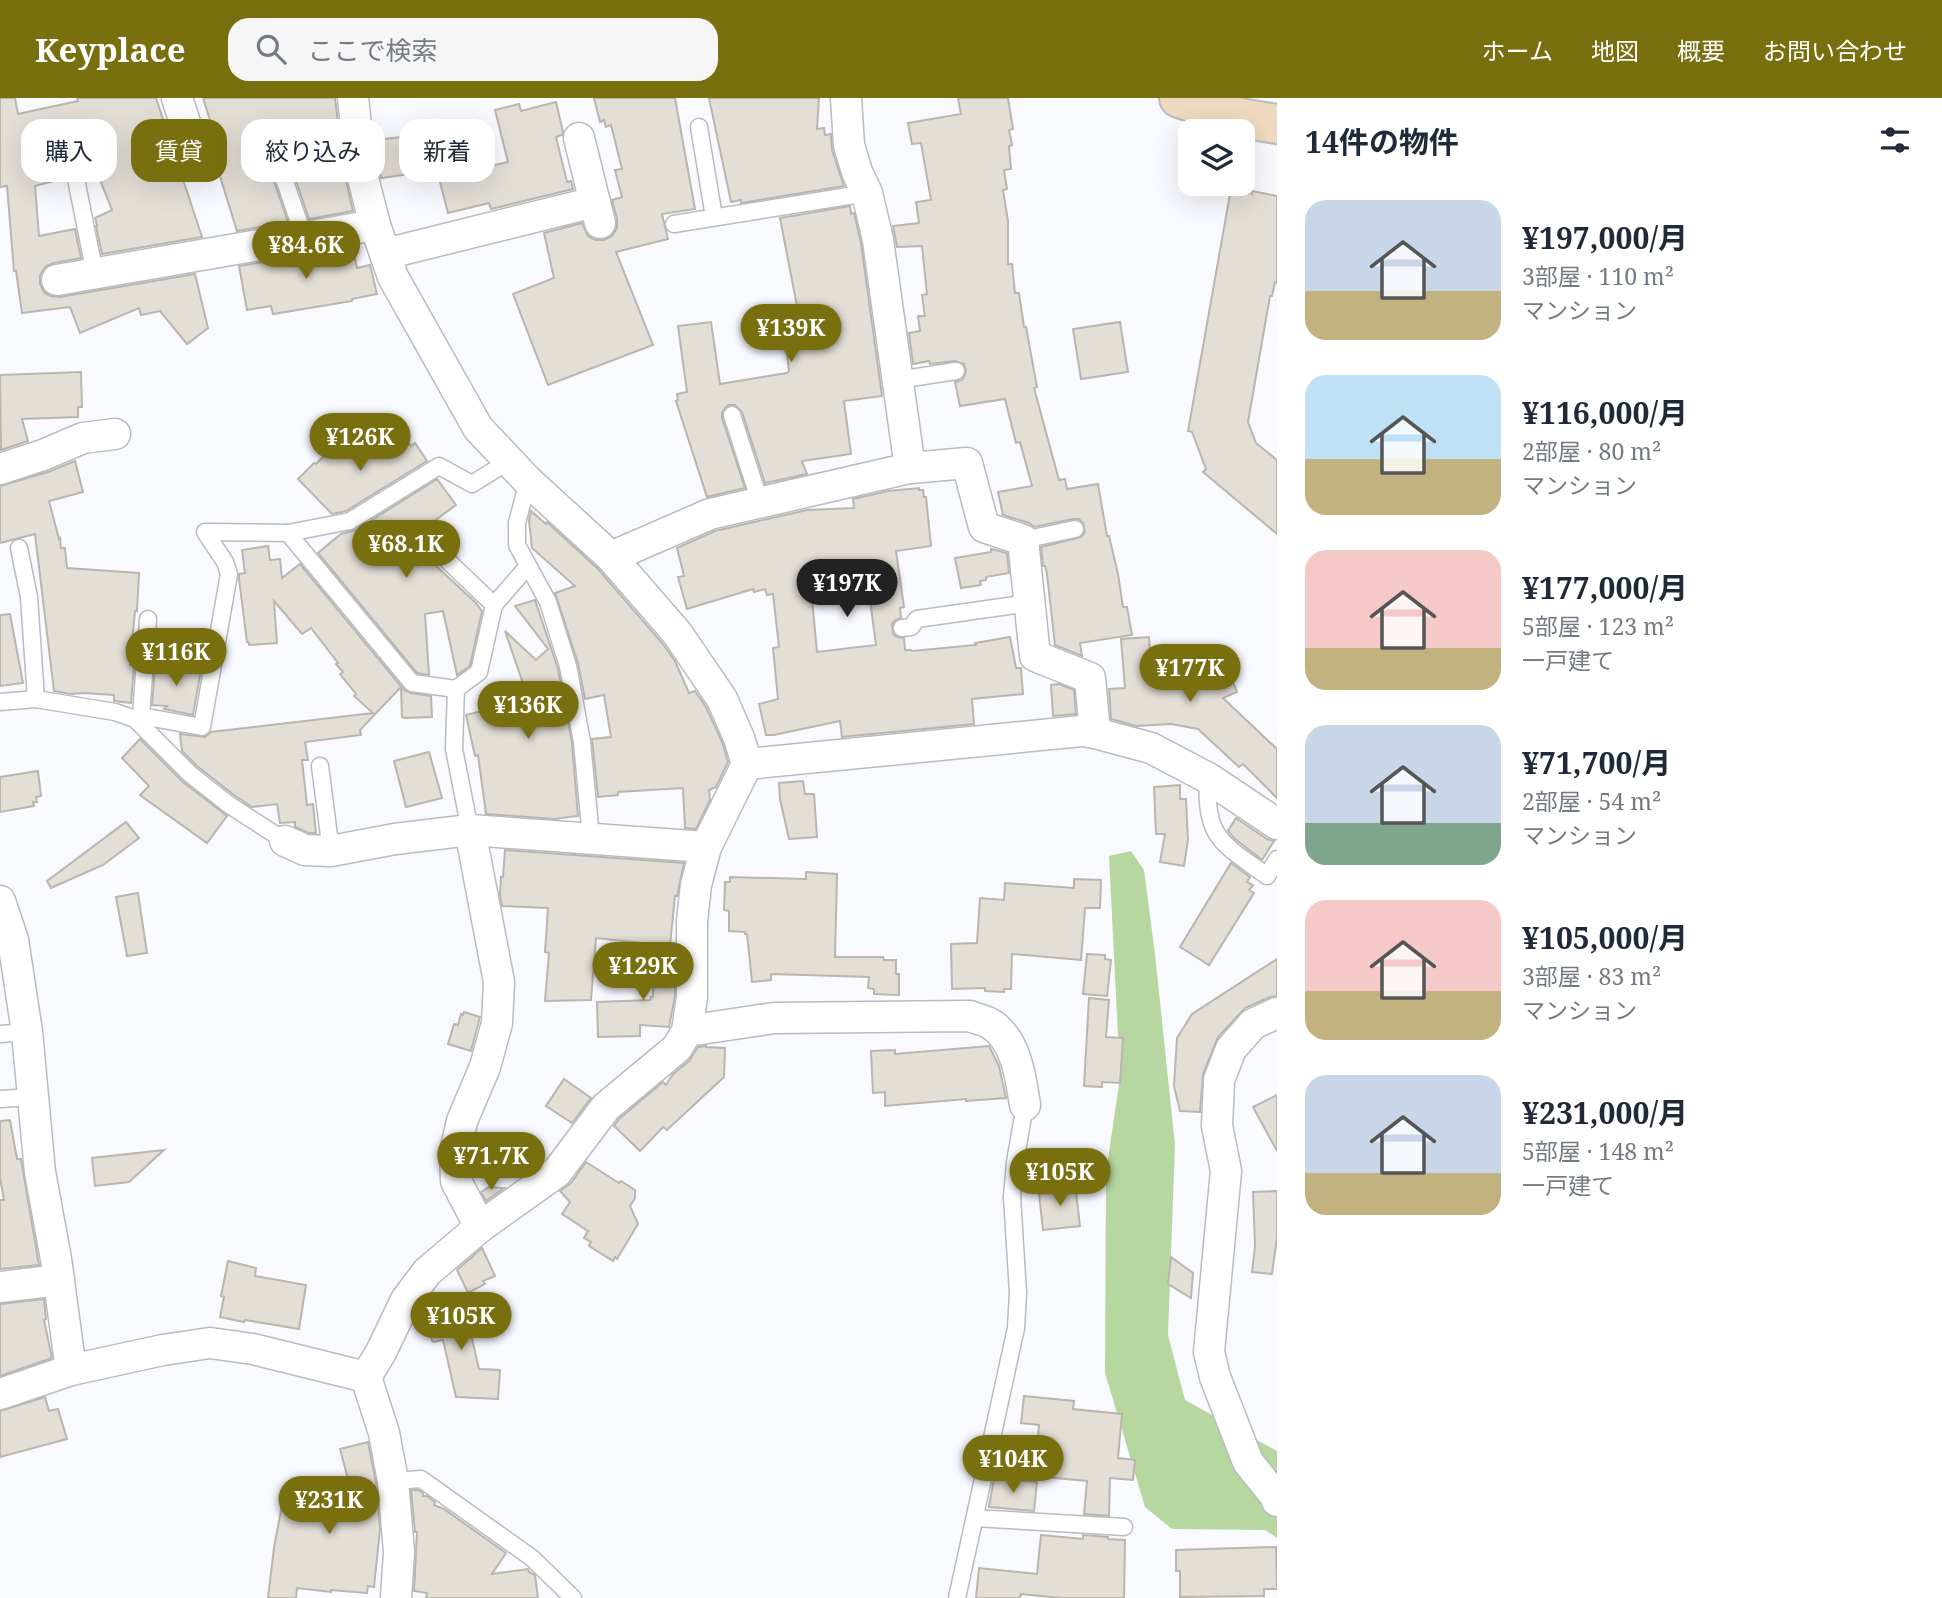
<!DOCTYPE html>
<html lang="ja">
<meta charset="utf-8">
<style>
body{margin:0;font-family:"Noto Serif","Noto Sans JP",serif;background:#f6f6f7;color:#1f2937;height:100vh;display:flex;flex-direction:column;font-size:26px;white-space:nowrap}
*{box-sizing:border-box;margin:0}
p{font-size:23px;color:#747a83}
.icon{flex:none;width:38px;height:38px;fill:none;stroke:currentColor;stroke-width:2;stroke-linecap:round;stroke-linejoin:round}
.map{position:relative;flex:1;overflow:hidden}
.sheet{display:flex;flex-direction:column;background:#fff;width:665px}
.sheet>*{flex:none}
.banner{position:absolute;left:21px;top:21px;width:665px;height:63px;display:flex;gap:14px}
.controls{position:absolute;left:1178px;top:21px;display:grid;gap:14px}
.controls a{display:grid;place-items:center;width:77px;height:77px;border-radius:14px;background:#fff;box-shadow:0 7px 28px #0002;font-size:35px}
.price{position:absolute;translate:-50% -60px;padding:0 16px;border-radius:24px;background:#786f0f;color:#fff;font-size:23px;line-height:46px;filter:drop-shadow(0 2px 4px #0008)}
.price::after{content:'';position:absolute;left:50%;top:42px;width:21px;height:16px;margin-left:-10px;background:inherit;clip-path:polygon(0 0,100% 0,50% 100%)}
.price.active{background:#222;color:#fff}
ul{padding:0;list-style:none}
li{display:flex;align-items:center;gap:21px;height:175px;padding:0 28px}
li span{display:grid;place-items:center;flex:none;width:196px;height:140px;border-radius:21px;color:#555}
li>.icon{margin-inline-start:auto}
span .icon{width:84px;height:84px;fill:#fffc;stroke-width:1}
li b{font-size:30px}
h2{display:flex;justify-content:space-between;align-items:center;height:84px;padding:0 28px;font-size:30px}
.tag{padding:0 24px;border-radius:21px;background:#fff;box-shadow:0 7px 28px #0002;font-size:24px;line-height:63px}
.tag.active{background:#786f0f;color:#fff}
header{display:flex;align-items:center;gap:42px;box-sizing:border-box;height:98px;padding:0 35px;background:#786f0f;color:#fff}
header strong{font-size:33px}
nav{display:flex;gap:38px;margin-inline-start:auto;font-size:24px}
.search{width:490px;height:63px;background:#f6f6f7;display:flex;align-items:center;gap:18px;box-sizing:border-box;padding:0 24px;border-radius:21px;color:#747a83;font-size:26px}
main{display:flex;flex:1;min-height:0}
.map>svg:first-child{display:block}
.forest{fill:#b6d8a0}
.building{fill:#e3ded6;stroke:#bab5ad;stroke-width:2;fill-rule:evenodd}
.lines{fill:none;stroke-linecap:round;stroke-linejoin:round}
.lane-casing{stroke:#b8bbc3;stroke-width:19}
.street-casing{stroke:#b8bbc3;stroke-width:33}
.secondary-casing{stroke:#b8bbc3;stroke-width:42}
.lane{stroke:#fff;stroke-width:16}
.street{stroke:#fff;stroke-width:30}
.secondary{stroke:#eddabf;stroke-width:38}
</style>
<header>
<strong>Keyplace</strong>
<div class="search"><svg class="icon" aria-label="search" viewBox="0 0 24 24"><circle cx="10" cy="10" r="6"/><path d="M15 15l6 6"/></svg>ここで検索</div>
<nav><a>ホーム</a><a>地図</a><a>概要</a><a>お問い合わせ</a></nav>
</header>
<main>
<div class="map">
<svg width="1277" height="1500" viewBox="0 0 1277 1500">
<rect width="100%" height="100%" fill="#f8faff"/>
<polygon class="forest" points="1131,753 1144,772 1155,856 1175,1047 1168,1237 1185,1302 1277,1353 1277,1440 1265,1432 1172,1431 1145,1409 1105,1275 1106,1075 1120,979 1109,758"/>
<g class="building">
<polygon points="0,0 15,0 18,16 78,3 77,0 156,0 202,139 102,156 96,128 97,127 95,120 112,112 96,72 85,74 76,35 71,31 65,31 58,37 58,42 65,80 35,88 39,138 75,131 81,160 54,165 46,168 40,177 40,186 44,194 50,198 60,199 195,176 208,230 187,246 160,213 141,217 139,210 80,235 70,209 22,215 16,173 14,173 7,88 0,89"/>
<polygon points="203,0 335,0 344,74 353,113 309,121 289,62 282,56 276,56 271,60 269,69 288,124 237,133 218,72 221,72 212,49 218,47"/>
<polygon points="594,0 675,0 695,111 662,116 668,141 616,154 653,247 548,287 513,196 554,180 544,135 582,125 588,138 595,142 604,142 612,138 617,130 617,121 612,102 622,99 615,72 622,71 611,27 606,29 604,22 600,24"/>
<polygon points="709,0 819,0 817,31 824,30 825,37 831,36 832,52 844,88 741,105 741,102 731,104"/>
<polygon points="958,0 1008,0 1013,31 1009,32 1012,47 1009,48 1011,71 1004,72 1007,91 1003,92 1008,123 1008,166 1012,166 1015,195 1019,195 1024,229 1026,229 1037,289 1034,290 1059,382 1065,381 1067,391 1098,386 1107,438 1109,438 1118,476 1123,509 1127,509 1132,537 1080,545 1082,558 1055,547 1047,476 1045,468 1043,468 1041,449 1081,439 1085,434 1083,425 1079,421 1073,421 1034,429 1029,425 1003,417 998,394 1032,388 1020,344 1016,345 1005,301 960,308 955,284 962,282 965,277 966,272 964,266 955,263 930,266 929,263 913,266 909,235 920,233 918,218 925,218 922,197 927,196 922,148 897,149 893,128 919,125 916,104 931,102 921,45 912,46 908,25 961,16"/>
<polygon points="556,4 563,34 562,37 556,39 567,84 571,83 573,91 491,111 489,105 448,115 439,80 508,64 495,12 519,6 521,13"/>
<polygon points="438,35 444,74 417,78 416,75 381,80 375,42"/>
<polygon points="1234,92 1252,96 1252,93 1277,98 1277,185 1275,184 1272,198 1270,198 1248,324 1256,345 1277,362 1277,436 1203,374 1206,371 1192,334 1188,333 1230,96 1233,96"/>
<polygon points="850,108 851,116 854,115 861,145 882,298 844,303 851,356 802,363 807,376 765,385 742,314 735,307 728,307 722,314 722,320 745,390 707,399 676,303 678,302 677,296 687,294 678,228 711,224 720,286 787,275 789,273 784,231 801,229 780,120"/>
<polygon points="353,149 357,170 370,167 377,196 352,201 352,203 273,216 271,208 247,212 239,168"/>
<polygon points="1120,224 1128,274 1081,281 1073,231"/>
<polygon points="81,274 82,309 78,309 78,319 22,321 28,343 1,352 0,277"/>
<polygon points="402,335 411,348 415,345 427,363 346,413 332,416 298,381 314,365 316,366 324,358 359,348 363,361"/>
<polygon points="75,363 83,394 49,403 59,441 60,440 61,450 65,450 67,470 139,475 137,513 135,513 130,567 134,568 131,605 114,603 114,597 84,595 71,596 54,593 35,436 0,445 0,388 48,374"/>
<polygon points="437,381 456,407 426,429 421,429 416,431 413,439 408,442 476,505 482,513 470,568 457,577 443,513 425,516 429,577 417,575 318,455 341,436 356,432"/>
<path d="M919 390V392H923L924 399H926L931 448 896 453 904 509 900 510 901 520 895 522 892 526 893 536 897 539 904 540 905 552H911L912 553 976 547 975 545 1010 539 1016 570H1021L1023 596 972 601 974 626 842 639 840 623 774 637H766L759 606 778 601 773 550 779 549 773 496 767 497 765 491 754 494 753 491 687 511 678 479 684 478 677 450 715 433 807 412 854 410 853 401 888 393ZM852 468 854 475 866 472 876 547 817 554 809 469Z"/>
<polygon points="531,413 546,426 547,424 598,471 663,546 675,563 689,595 695,593 706,609 723,646 728,664 716,689 709,692 710,702 696,731 685,730 683,690 618,694 618,697 598,699 592,641 611,639 604,597 585,601 578,565 555,495 575,488 532,450 529,422"/>
<polygon points="268,448 270,462 280,461 282,480 300,466 404,592 411,595 431,598 432,619 405,620 402,619 401,589 360,632 361,637 305,644 308,662 302,662 307,707 313,706 316,735 309,735 295,729 295,724 280,725 277,706 252,709 234,697 197,668 182,653 180,636 205,639 211,634 373,615 354,598 356,596 340,576 343,574 336,566 338,565 311,530 302,536 274,503 277,545 249,547 249,544 247,544 239,481 239,476 245,475 242,452"/>
<polygon points="991,451 1007,455 1009,475 986,479 986,482 980,483 981,487 961,490 955,460 991,454"/>
<polygon points="535,502 558,571 572,645 578,718 554,721 486,716 478,657 475,658 466,617 490,611 491,615 530,606 505,533 536,562 548,551 515,508"/>
<polygon points="10,516 23,585 0,588 0,517"/>
<polygon points="1149,539 1150,551 1220,565 1221,569 1226,567 1237,594 1223,600 1277,651 1277,700 1243,666 1239,669 1198,631 1171,626 1136,628 1111,621 1109,591 1125,590 1121,541"/>
<polygon points="171,566 201,572 193,617 164,611 167,608 152,607 155,569 170,571"/>
<polygon points="1059,586 1074,592 1076,616 1053,618 1051,587"/>
<polygon points="140,641 183,684 227,718 207,745 140,697 149,688 122,660"/>
<polygon points="429,654 442,700 406,709 394,663"/>
<polygon points="38,673 41,698 36,699 37,704 33,704 34,708 0,714 0,679"/>
<polygon points="803,683 805,696 814,696 817,739 789,741 780,701 779,685"/>
<polygon points="1180,687 1180,701 1186,701 1188,742 1184,768 1160,764 1165,736 1156,736 1154,689"/>
<polygon points="1236,720 1267,741 1274,743 1262,762 1235,741 1228,733"/>
<polygon points="126,724 139,740 103,767 51,790 47,783"/>
<polygon points="505,752 684,765 677,798 675,798 670,848 596,840 591,902 545,903 549,855 545,854 548,810 502,808 500,797 501,779 503,779"/>
<polygon points="1231,765 1250,779 1247,784 1253,787 1249,792 1254,795 1209,867 1180,849"/>
<polygon points="806,774 837,776 835,859 883,859 884,862 896,862 896,876 899,876 899,897 874,896 874,891 868,890 869,879 771,876 771,882 752,884 747,836 745,836 745,834 729,833 729,813 724,812 725,784 730,784 730,779 806,781"/>
<polygon points="1074,781 1101,782 1100,810 1085,810 1081,862 1012,856 1011,891 1004,891 1004,894 985,893 985,890 952,891 951,846 977,845 980,800 1004,802 1005,785 1074,790"/>
<polygon points="138,795 147,855 127,858 116,799"/>
<polygon points="654,848 675,849 675,898 669,929 640,927 640,938 598,939 597,904 650,902 651,899 653,899"/>
<polygon points="1087,856 1105,857 1105,861 1111,862 1107,898 1083,896"/>
<polygon points="1277,861 1277,898 1270,899 1245,910 1218,939 1203,976 1200,1014 1180,1013 1174,988 1177,940 1192,916"/>
<polygon points="1089,900 1109,902 1106,939 1123,940 1120,985 1102,984 1102,989 1084,988"/>
<polygon points="464,914 480,919 471,953 448,946 454,926 458,927 461,916 463,917"/>
<polygon points="706,948 706,949 725,950 724,979 667,1032 663,1029 640,1053 614,1028 619,1021 663,984 666,987 673,976 689,963 698,949"/>
<polygon points="989,948 999,968 1006,1000 966,1003 966,1001 885,1008 885,994 873,995 871,953 895,952 895,956"/>
<polygon points="564,981 591,1000 572,1025 546,1008"/>
<polygon points="1277,997 1277,1053 1253,1009"/>
<polygon points="10,1022 17,1061 21,1061 39,1167 0,1171 0,1102 4,1102 0,1080 0,1023"/>
<polygon points="164,1052 129,1084 95,1088 92,1060"/>
<polygon points="586,1064 619,1085 621,1083 635,1092 635,1100 630,1108 638,1126 617,1161 615,1159 613,1163 589,1148 591,1144 584,1140 588,1133 562,1116 570,1104 560,1093 571,1085"/>
<polygon points="1075,1085 1080,1128 1043,1132 1039,1096 1052,1095 1051,1088"/>
<polygon points="489,1089 504,1090 486,1103 481,1094"/>
<polygon points="1277,1093 1277,1139 1272,1176 1252,1174 1255,1148 1253,1094"/>
<polygon points="482,1150 495,1178 483,1183 485,1186 468,1195 457,1172"/>
<polygon points="1171,1159 1193,1175 1191,1200 1168,1186"/>
<polygon points="228,1163 256,1170 255,1178 306,1187 299,1231 245,1222 244,1224 220,1219 224,1199 221,1198"/>
<polygon points="44,1201 46,1221 44,1222 52,1260 0,1278 0,1206"/>
<polygon points="463,1202 479,1271 500,1272 498,1301 456,1299 443,1242 434,1244 432,1243 424,1211"/>
<polygon points="1024,1298 1074,1303 1073,1311 1122,1316 1118,1360 1135,1362 1133,1382 1110,1380 1109,1418 1084,1416 1087,1383 1034,1378 1039,1327 1021,1325"/>
<polygon points="45,1299 49,1313 58,1311 67,1341 0,1359 0,1313"/>
<polygon points="368,1344 376,1385 380,1431 374,1489 368,1488 367,1495 331,1492 331,1494 297,1490 296,1500 268,1500 274,1450 285,1391 354,1404 340,1351"/>
<polygon points="994,1380 1037,1384 1034,1413 989,1409"/>
<polygon points="411,1392 418,1392 423,1395 423,1398 427,1398 435,1404 434,1407 444,1411 506,1455 492,1476 528,1471 529,1474 535,1477 538,1500 426,1500 427,1495 414,1493 417,1434 415,1434"/>
<polygon points="1041,1437 1083,1441 1083,1437 1108,1439 1108,1441 1125,1442 1124,1500 1062,1500 1021,1496 1020,1500 976,1500 979,1470 1037,1476"/>
<polygon points="1276,1449 1277,1491 1264,1491 1264,1498 1180,1499 1180,1473 1176,1473 1176,1452"/>
</g>
<g class="lines">
<g class="lane-casing">
<g id="lane">
<polyline points="699,29 714,119"/>
<polyline points="68,41 95,176"/>
<polyline points="279,66 304,139"/>
<polyline points="674,126 867,95"/>
<polyline points="898,282 956,273"/>
<polyline points="732,317 760,404"/>
<polyline points="528,383 517,425 517,447 548,504 568,568 582,644 591,740"/>
<polyline points="288,435 412,585 456,591"/>
<polyline points="423,439 494,507"/>
<polyline points="1023,442 1075,431"/>
<polyline points="19,450 29,499 36,601"/>
<polyline points="902,530 911,529 917,521 1029,505"/>
<polyline points="0,604 36,601 115,614 135,621 190,676 228,706 285,743"/>
<polyline points="141,618 202,629 229,476 225,464 205,434 288,435 350,423 439,368 472,386 509,363"/>
<polyline points="135,621 141,618 148,521"/>
<polyline points="320,668 331,753"/>
<path d="M1208 680C1204 740 1223 746 1267 778L1277 761"/>
<polyline points="470,732 454,651 456,591 479,574 494,507 528,468"/>
<polyline points="0,936 27,934"/>
<polyline points="0,1001 32,999"/>
<polyline points="393,1383 421,1381 532,1460 573,1500"/>
<polyline points="975,1420 1124,1429"/>
<polyline points="957,1500 1016,1230 1018,1195 1012,1099 1015,1064 1025,1007"/>
</g>
</g>
<g class="street-casing">
<g id="street">
<polyline points="177,0 192,46"/>
<polyline points="353,0 361,72 375,127 393,179 478,330 528,383 611,459 677,535 722,601 739,640 747,666 706,749 696,787 692,823 692,899 687,933 677,950 606,1009 557,1074 480,1129 427,1174 406,1202 381,1254 366,1279 384,1335 393,1383 399,1454 396,1500"/>
<polyline points="846,0 849,47 857,74 867,95 878,142 910,370 967,365 984,429 1023,442 1035,558 1090,580 1095,635"/>
<polyline points="579,40 600,125"/>
<polyline points="385,156 595,104"/>
<polyline points="57,182 375,127"/>
<polyline points="0,371 43,357 83,340 115,336"/>
<polyline points="611,459 710,416 910,370"/>
<polyline points="747,666 1082,633 1095,635 1151,650 1208,680 1277,726"/>
<polyline points="470,732 499,884 497,925 485,969 462,1023 455,1054 456,1083 480,1129"/>
<polyline points="285,743 305,752 331,753 395,741 470,732 706,749"/>
<polyline points="0,803 13,842 27,934 40,1074 56,1161 71,1272"/>
<polyline points="1277,915 1253,926 1231,951 1219,982 1217,1028 1226,1073 1209,1254 1215,1279 1248,1364 1276,1399 1277,1403"/>
<path d="M687 933 774 920 970 918C976 921 985 922 991 926 1016 942 1021 980 1025 1007"/>
<polyline points="0,1189 59,1182"/>
<polyline points="0,1296 71,1272 163,1252 210,1245 253,1251 366,1279"/>
</g>
</g>
<g class="secondary-casing">
<polyline id="secondary" points="1179,0 1240,20 1277,26"/>
</g>
<use href="#lane" class="lane"/>
<use href="#street" class="street"/>
<use href="#secondary" class="secondary"/>
</g>
</svg>
<div class="controls">
<a><svg class="icon" aria-label="layers" viewBox="0 0 24 24"><path d="M12 4l9 5-9 5-9-5zM3 14l9 5 9-5"/></svg></a>
</div>
<b class="price" style="left:306px;top:183px">¥84.6K</b>
<b class="price" style="left:791px;top:266px">¥139K</b>
<b class="price" style="left:360px;top:375px">¥126K</b>
<b class="price" style="left:406px;top:482px">¥68.1K</b>
<b class="price active" style="left:847px;top:521px">¥197K</b>
<b class="price" style="left:176px;top:590px">¥116K</b>
<b class="price" style="left:1190px;top:606px">¥177K</b>
<b class="price" style="left:528px;top:643px">¥136K</b>
<b class="price" style="left:643px;top:904px">¥129K</b>
<b class="price" style="left:491px;top:1094px">¥71.7K</b>
<b class="price" style="left:1060px;top:1110px">¥105K</b>
<b class="price" style="left:461px;top:1254px">¥105K</b>
<b class="price" style="left:1013px;top:1397px">¥104K</b>
<b class="price" style="left:329px;top:1438px">¥231K</b>
<div class="banner">
<a class="tag">購入</a>
<a class="tag active">賃貸</a>
<a class="tag">絞り込み</a>
<a class="tag">新着</a>
</div>
</div>
<section class="sheet">
<h2>14件の物件<svg class="icon" aria-label="filters" viewBox="0 0 24 24"><path d="M4 7h16M4 17h16"/><circle cx="9" cy="7" r="2"/><circle cx="15" cy="17" r="2"/></svg></h2>
<ul>
<li><span style="background:linear-gradient(#c9d6e8 65%,#c2b280 0)"><svg class="icon" aria-label="home" viewBox="0 0 24 24"><path d="M3 11l9-7 9 7M6 9v11h12V9"/></svg></span><div><b>¥197,000/月</b><p>3部屋 · 110 m²</p><p>マンション</p></div></li>
<li><span style="background:linear-gradient(#bfe0f5 60%,#c2b280 0)"><svg class="icon" aria-label="home" viewBox="0 0 24 24"><path d="M3 11l9-7 9 7M6 9v11h12V9"/></svg></span><div><b>¥116,000/月</b><p>2部屋 · 80 m²</p><p>マンション</p></div></li>
<li><span style="background:linear-gradient(#f6c9c9 70%,#c2b280 0)"><svg class="icon" aria-label="home" viewBox="0 0 24 24"><path d="M3 11l9-7 9 7M6 9v11h12V9"/></svg></span><div><b>¥177,000/月</b><p>5部屋 · 123 m²</p><p>一戸建て</p></div></li>
<li><span style="background:linear-gradient(#c9d6e8 70%,#7fa58c 0)"><svg class="icon" aria-label="home" viewBox="0 0 24 24"><path d="M3 11l9-7 9 7M6 9v11h12V9"/></svg></span><div><b>¥71,700/月</b><p>2部屋 · 54 m²</p><p>マンション</p></div></li>
<li><span style="background:linear-gradient(#f6c9c9 65%,#c2b280 0)"><svg class="icon" aria-label="home" viewBox="0 0 24 24"><path d="M3 11l9-7 9 7M6 9v11h12V9"/></svg></span><div><b>¥105,000/月</b><p>3部屋 · 83 m²</p><p>マンション</p></div></li>
<li><span style="background:linear-gradient(#c9d6e8 70%,#c2b280 0)"><svg class="icon" aria-label="home" viewBox="0 0 24 24"><path d="M3 11l9-7 9 7M6 9v11h12V9"/></svg></span><div><b>¥231,000/月</b><p>5部屋 · 148 m²</p><p>一戸建て</p></div></li>
</ul>
</section>
</main>
